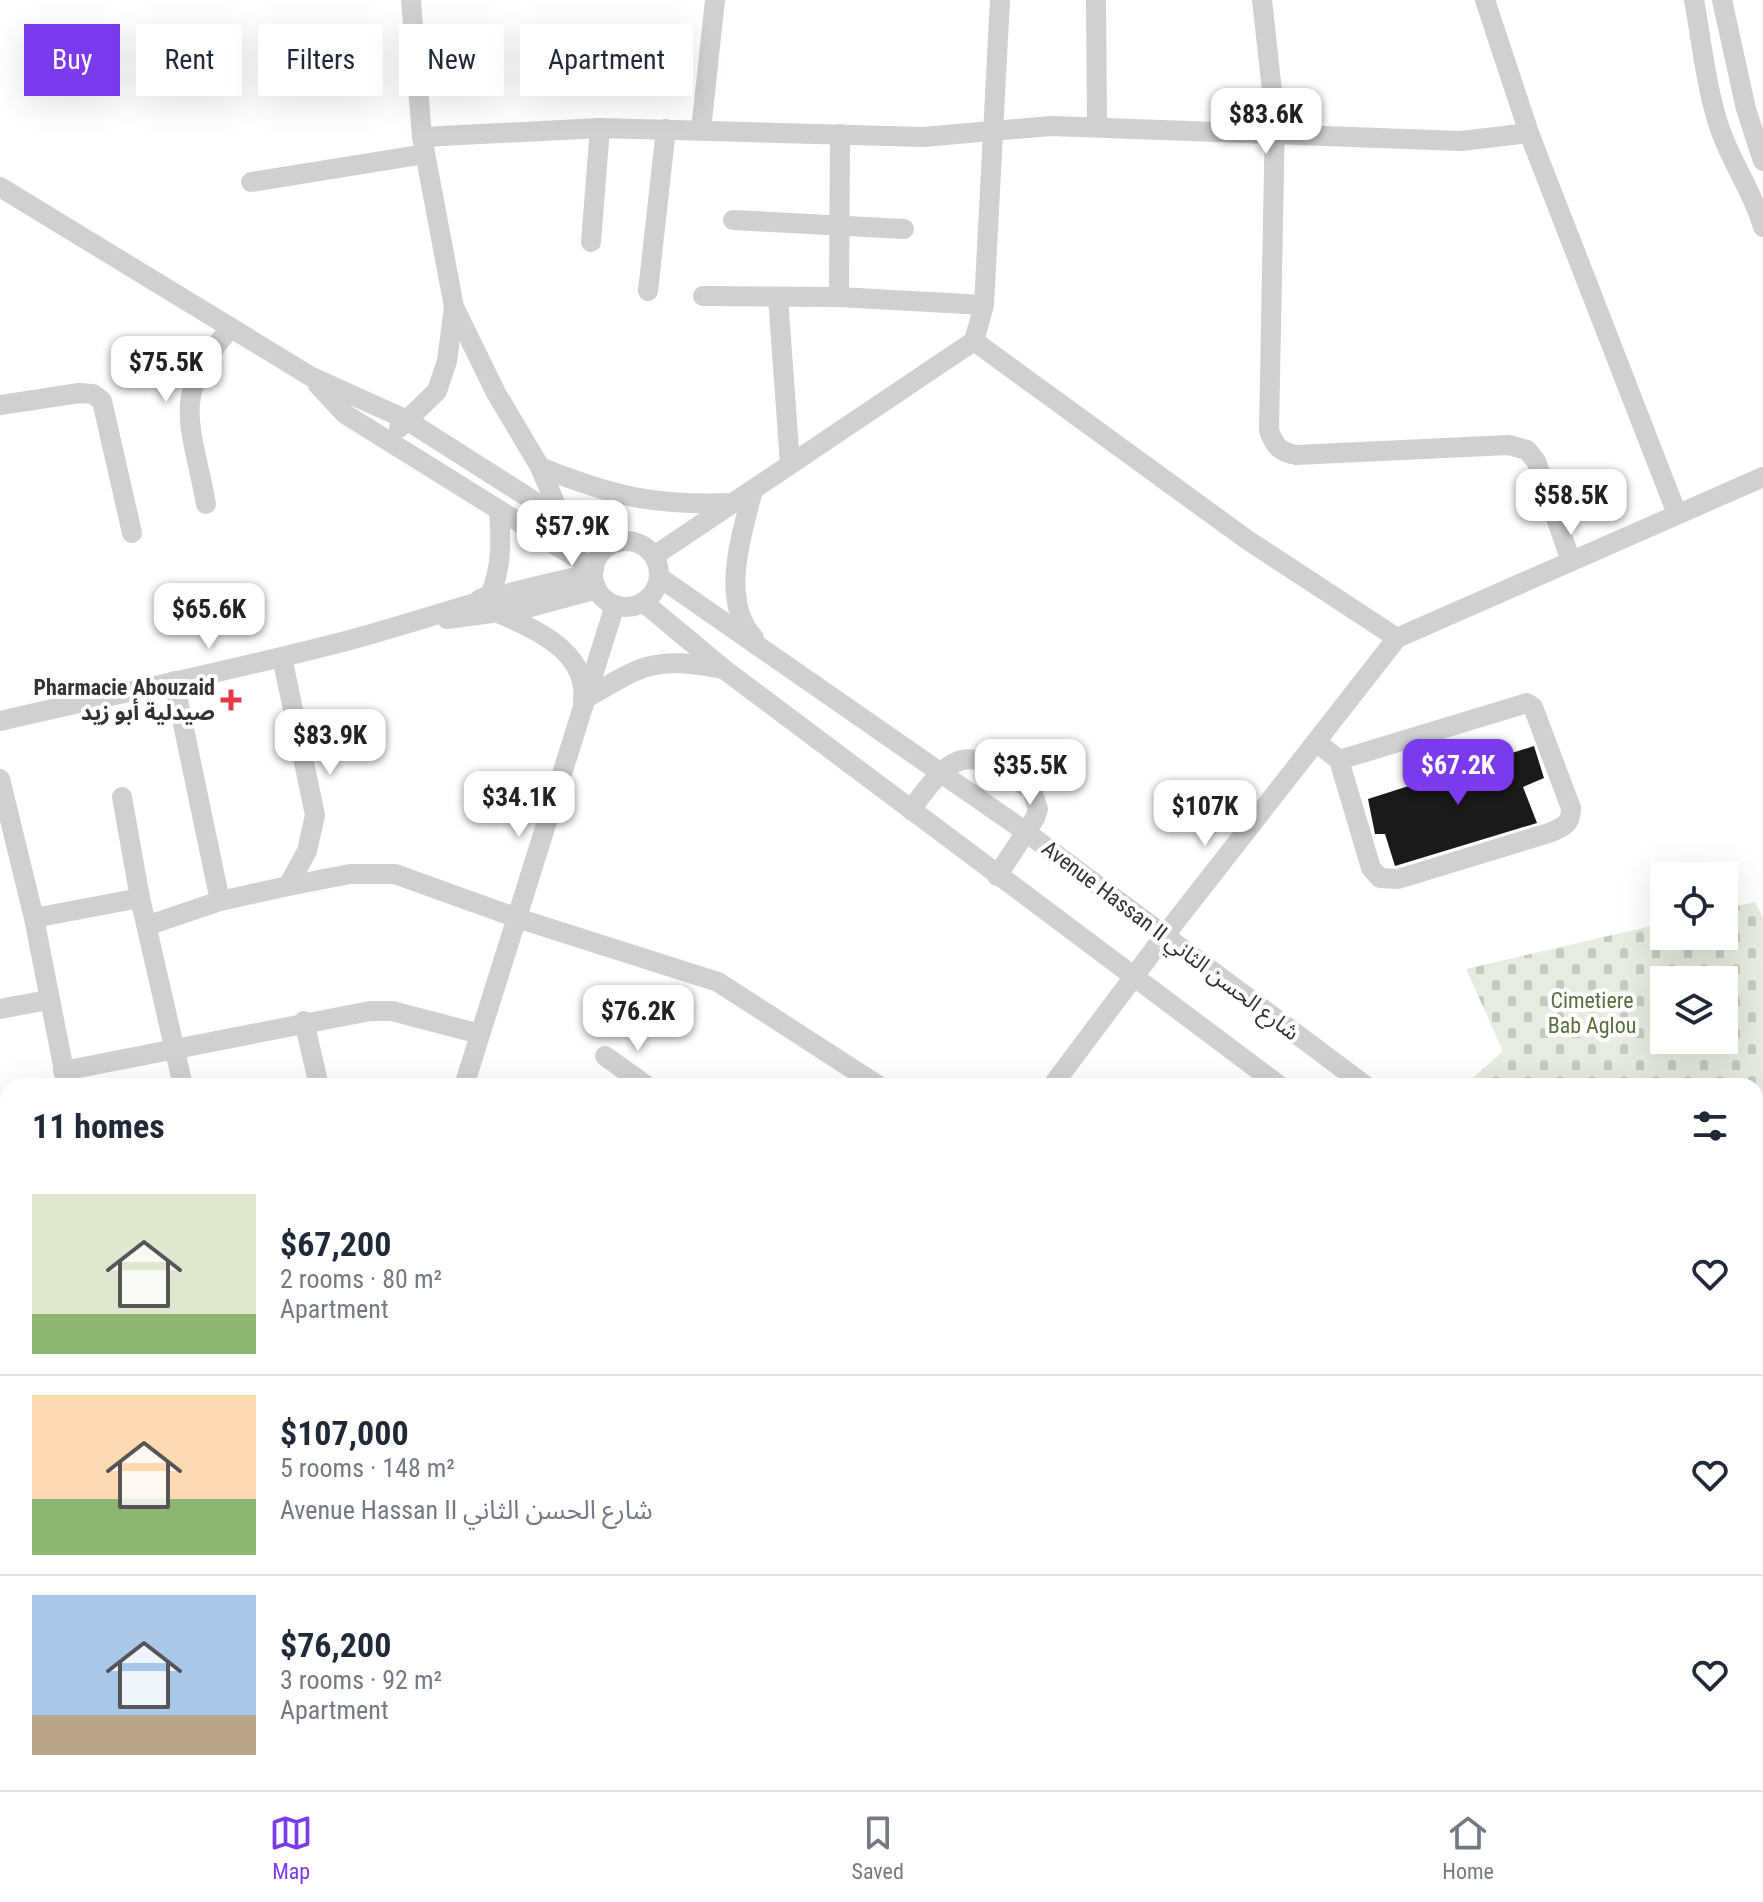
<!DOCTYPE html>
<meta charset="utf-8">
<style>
body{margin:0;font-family:"Roboto Condensed","Noto Sans Arabic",sans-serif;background:#f2f2f3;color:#1f2937;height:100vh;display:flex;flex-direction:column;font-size:30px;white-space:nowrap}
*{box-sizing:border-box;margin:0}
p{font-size:26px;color:#747a83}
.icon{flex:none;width:44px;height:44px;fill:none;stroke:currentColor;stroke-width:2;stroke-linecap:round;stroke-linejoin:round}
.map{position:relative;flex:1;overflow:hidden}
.sheet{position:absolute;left:0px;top:1078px;width:1764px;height:712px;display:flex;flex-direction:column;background:#fff;border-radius:24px 24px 0 0;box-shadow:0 8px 32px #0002}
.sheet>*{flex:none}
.top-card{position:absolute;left:24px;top:24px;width:800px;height:72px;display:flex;gap:16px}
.fabs{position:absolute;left:1650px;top:862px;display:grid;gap:16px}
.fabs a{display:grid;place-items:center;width:88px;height:88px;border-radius:0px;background:#fff;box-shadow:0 8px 32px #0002;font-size:40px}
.price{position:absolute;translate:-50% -68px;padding:0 18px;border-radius:16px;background:#fff;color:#222;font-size:26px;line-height:52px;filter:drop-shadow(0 2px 4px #0008)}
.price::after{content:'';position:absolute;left:50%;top:48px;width:24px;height:18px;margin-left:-12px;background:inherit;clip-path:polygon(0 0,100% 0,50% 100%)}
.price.on{background:#7c3aed;color:#fff}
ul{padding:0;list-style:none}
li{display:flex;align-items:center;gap:24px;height:200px;padding:0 32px}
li+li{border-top:2px solid #e0e1e3}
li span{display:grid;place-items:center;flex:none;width:224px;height:160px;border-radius:0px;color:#555}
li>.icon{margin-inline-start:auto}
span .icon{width:96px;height:96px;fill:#fffc;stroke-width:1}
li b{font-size:34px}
h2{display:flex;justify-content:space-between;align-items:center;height:96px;padding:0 32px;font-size:34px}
.tag{padding:0 28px;border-radius:0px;background:#fff;box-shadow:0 8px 32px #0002;font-size:28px;line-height:72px}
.tag.on{background:#7c3aed;color:#fff}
.menu{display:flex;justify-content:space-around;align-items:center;height:112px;border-top:2px solid #e0e1e3;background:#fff;font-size:22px;color:#747a83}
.menu a{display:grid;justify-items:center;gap:4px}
.menu .on{color:#7c3aed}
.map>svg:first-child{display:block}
.cemetery{fill:url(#cemetery-stones);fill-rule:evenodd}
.building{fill:#1a1a1a}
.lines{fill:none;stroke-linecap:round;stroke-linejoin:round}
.path{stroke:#cdcdcd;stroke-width:3;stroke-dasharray:4 4;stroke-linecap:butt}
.minor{stroke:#d0d0d0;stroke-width:20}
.poi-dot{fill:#e63946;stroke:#fff;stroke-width:3}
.labels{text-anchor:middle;stroke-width:8;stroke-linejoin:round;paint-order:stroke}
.poi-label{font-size:22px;font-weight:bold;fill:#333;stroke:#fff;text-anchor:end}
.street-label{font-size:22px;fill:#333;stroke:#fff}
.park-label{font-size:22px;fill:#56703f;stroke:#fff}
</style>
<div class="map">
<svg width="1763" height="1790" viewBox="0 0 1763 1790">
<defs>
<pattern id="cemetery-stones" width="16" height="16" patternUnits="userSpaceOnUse" patternTransform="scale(2)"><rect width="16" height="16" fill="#e6ecdf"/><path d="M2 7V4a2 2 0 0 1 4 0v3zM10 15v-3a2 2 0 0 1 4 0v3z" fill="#c6cbc0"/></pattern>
</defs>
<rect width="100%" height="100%" fill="#fff"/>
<path class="cemetery" d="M1755 902 1763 917V1224L1756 1227V1086H1464L1503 1051 1466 969 1664 923V936H1724V909ZM1664 980H1724V1040H1664Z"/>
<polygon class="building" points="1534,746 1544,778 1523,787 1537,823 1395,866 1385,834 1375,834 1368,799"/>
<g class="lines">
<polyline class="path" points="325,1790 330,1782"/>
<g class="minor">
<polyline points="411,0 422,137 454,307 496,393 540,467 560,515"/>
<polyline points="1096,0 1097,127"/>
<path d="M1262 0 1275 118 1269 430C1274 446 1280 452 1296 455L1509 445 1527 450 1536 461 1571 561"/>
<polyline points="1485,0 1529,133 1677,514"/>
<path d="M1694 0C1702 43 1706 88 1720 129 1732 164 1753 192 1763 227"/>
<polyline points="1722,0 1746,109 1763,161"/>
<polyline points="701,130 715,0"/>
<polyline points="422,137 600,128 923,137 1051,126 1461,141 1529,133"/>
<polyline points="251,182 425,154"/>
<polyline points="0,187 310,376 405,419 606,547"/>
<polyline points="733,220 904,229"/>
<polyline points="591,242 600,128"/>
<polyline points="648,291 666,129"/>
<polyline points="703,296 839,297 984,305"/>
<polyline points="778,297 790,464"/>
<polyline points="839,297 840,134"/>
<polyline points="974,341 1246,539 1397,638"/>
<polyline points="318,385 345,414 594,569"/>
<polyline points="0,405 79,393 93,394 102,401 132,533"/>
<polyline points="399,428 437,391 447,361 454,307"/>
<path d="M540 467C612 496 654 506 733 503"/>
<path d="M753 490C742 534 719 600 754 638"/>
<path d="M206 504C191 421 169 396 231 328"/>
<circle cx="626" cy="574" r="33"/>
<polyline points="654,556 974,341 984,305 1000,0"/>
<polyline points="659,577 1026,832 1366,1086"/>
<path d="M480 599 490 595C502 567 501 542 499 512"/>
<polyline points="643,602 725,670 1280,1086"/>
<path d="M498 613C534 628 589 652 583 701"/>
<polyline points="447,619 523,609 597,589"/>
<polyline points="282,657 315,815 307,851 288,886"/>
<polyline points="174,681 220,901"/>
<path d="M585 699C644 664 654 656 723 669"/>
<path d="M0 721C115 694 231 671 346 641 429 619 508 589 593 574"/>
<path d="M1316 742 1339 760 1527 703 1533 707 1571 808C1571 823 1565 826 1552 832L1398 879 1380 878 1371 868 1339 760"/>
<polyline points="0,779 34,918 67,1086"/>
<polyline points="122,797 140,898 183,1086"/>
<path d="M911 810C957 745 968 747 1032 790L1038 809 1035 818 997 876"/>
<polyline points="34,918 140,898"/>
<polyline points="149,925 220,901 288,886 350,874 395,874 517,918 718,982 879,1086"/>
<polyline points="0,1009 48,1000"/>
<polyline points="304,1021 319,1086"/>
<polyline points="605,1056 647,1086"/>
<polyline points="63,1071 370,1011 392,1011 480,1034"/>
<polyline points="464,1086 615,605"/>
<polyline points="1052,1086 1165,935 1397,638 1763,477"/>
<polyline points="0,1176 8,1173"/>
<polyline points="0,1330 8,1328"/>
<polyline points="1756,1377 1763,1382"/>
<polyline points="0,1426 8,1425"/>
<polyline points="1756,1434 1763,1439"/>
<polyline points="1756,1493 1763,1484"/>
<polyline points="1,1529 8,1565"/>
<polyline points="0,1627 8,1625"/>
<polyline points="1756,1660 1763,1651"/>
<polyline points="0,1717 8,1714"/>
<polyline points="1756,1738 1763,1743"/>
<polyline points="106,1782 115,1790"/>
<polyline points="373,1782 383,1790"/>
<polyline points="1558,1782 1568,1790"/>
<polyline points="1719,1782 1730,1790"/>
<polyline points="247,1784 256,1790"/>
<polyline points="396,1790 402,1782"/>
<polyline points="522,1790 529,1782"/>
<polyline points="1529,1790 1535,1782"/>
</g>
</g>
<path class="poi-dot" d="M227 688h8v8h8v8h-8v8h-8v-8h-8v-8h8z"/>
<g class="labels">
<g class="poi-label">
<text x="215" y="695">Pharmacie Abouzaid<tspan x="215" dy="25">صيدلية أبو زيد</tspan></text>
</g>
<g class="street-label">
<text transform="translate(1171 940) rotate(37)" y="8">Avenue Hassan II شارع الحسن الثاني</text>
</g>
<g class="park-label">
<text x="1592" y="1008">Cimetiere<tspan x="1592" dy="25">Bab Aglou</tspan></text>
</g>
</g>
</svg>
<div class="fabs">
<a><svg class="icon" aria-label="locate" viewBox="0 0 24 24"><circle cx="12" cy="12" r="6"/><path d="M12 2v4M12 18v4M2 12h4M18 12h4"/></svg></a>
<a><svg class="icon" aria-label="layers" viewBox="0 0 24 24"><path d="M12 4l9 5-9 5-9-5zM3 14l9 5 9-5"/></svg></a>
</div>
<b class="price" style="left:1266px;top:156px">$83.6K</b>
<b class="price" style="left:166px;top:404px">$75.5K</b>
<b class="price" style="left:1571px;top:537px">$58.5K</b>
<b class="price" style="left:572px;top:568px">$57.9K</b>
<b class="price" style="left:209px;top:651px">$65.6K</b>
<b class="price" style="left:330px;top:777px">$83.9K</b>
<b class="price" style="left:1030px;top:807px">$35.5K</b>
<b class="price on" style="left:1458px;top:807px">$67.2K</b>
<b class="price" style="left:519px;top:839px">$34.1K</b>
<b class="price" style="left:1205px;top:848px">$107K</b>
<b class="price" style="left:638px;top:1053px">$76.2K</b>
<div class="top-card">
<a class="tag on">Buy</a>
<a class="tag">Rent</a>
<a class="tag">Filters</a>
<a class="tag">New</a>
<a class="tag">Apartment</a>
</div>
<section class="sheet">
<h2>11 homes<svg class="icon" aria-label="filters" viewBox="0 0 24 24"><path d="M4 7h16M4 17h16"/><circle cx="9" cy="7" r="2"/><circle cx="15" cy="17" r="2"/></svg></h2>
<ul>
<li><span style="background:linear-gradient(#dfe7d0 75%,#8fb573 0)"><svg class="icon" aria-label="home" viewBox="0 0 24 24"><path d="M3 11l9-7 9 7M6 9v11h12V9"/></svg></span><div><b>$67,200</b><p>2 rooms · 80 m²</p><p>Apartment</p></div><svg class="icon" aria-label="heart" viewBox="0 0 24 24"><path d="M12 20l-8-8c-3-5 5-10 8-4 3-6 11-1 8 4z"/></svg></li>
<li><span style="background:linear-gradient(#ffd9b3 65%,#8fb573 0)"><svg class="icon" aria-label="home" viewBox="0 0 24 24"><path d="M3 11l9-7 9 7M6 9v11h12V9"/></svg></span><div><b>$107,000</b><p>5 rooms · 148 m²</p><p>Avenue Hassan II شارع الحسن الثاني</p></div><svg class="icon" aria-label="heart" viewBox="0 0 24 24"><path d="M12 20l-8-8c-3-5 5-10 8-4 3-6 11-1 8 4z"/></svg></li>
<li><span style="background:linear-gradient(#a9c7e8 75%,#b9a48a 0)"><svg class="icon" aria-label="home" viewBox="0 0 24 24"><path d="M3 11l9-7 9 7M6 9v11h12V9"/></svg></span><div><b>$76,200</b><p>3 rooms · 92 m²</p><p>Apartment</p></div><svg class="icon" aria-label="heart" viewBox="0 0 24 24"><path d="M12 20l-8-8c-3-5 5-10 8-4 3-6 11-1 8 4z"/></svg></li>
</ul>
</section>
</div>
<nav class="menu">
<a class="on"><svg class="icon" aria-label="map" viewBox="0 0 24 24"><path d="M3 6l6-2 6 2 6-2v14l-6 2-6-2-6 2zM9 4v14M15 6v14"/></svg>Map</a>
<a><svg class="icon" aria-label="saved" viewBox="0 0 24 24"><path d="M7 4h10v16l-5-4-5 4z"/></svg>Saved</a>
<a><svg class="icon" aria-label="home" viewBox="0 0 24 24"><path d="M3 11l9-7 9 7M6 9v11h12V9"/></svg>Home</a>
</nav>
